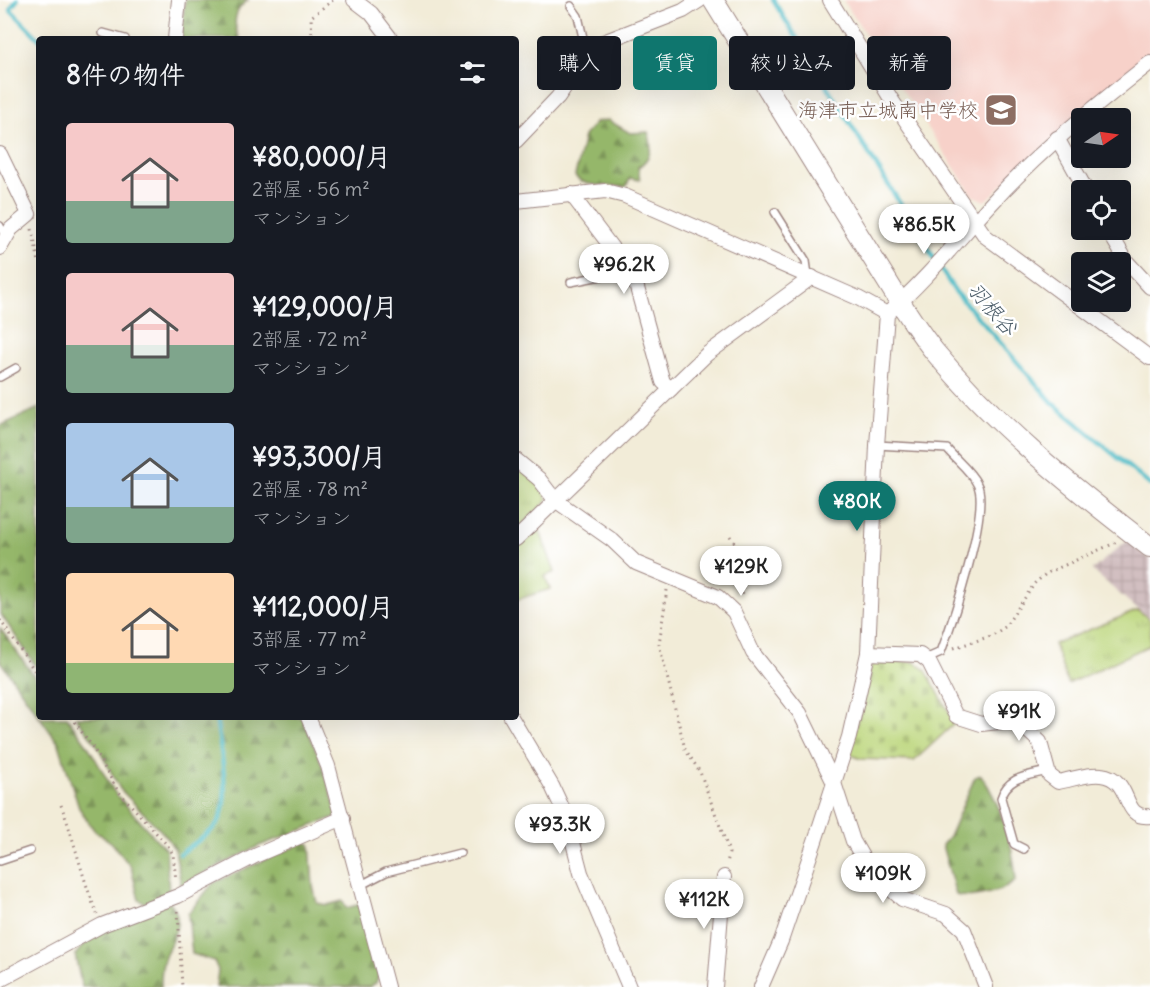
<!DOCTYPE html>
<html lang="ja">
<meta charset="utf-8">
<style>
body{margin:0;font-family:Delius,"Klee One",sans-serif;background:#20242c;color:#f1f3f6;height:100vh;display:flex;flex-direction:column;font-size:22px;white-space:nowrap}
*{box-sizing:border-box;margin:0}
p{font-size:20px;color:#9ea1a6}
.icon{flex:none;width:33px;height:33px;fill:none;stroke:currentColor;stroke-width:2;stroke-linecap:round;stroke-linejoin:round}
.map{position:relative;flex:1;overflow:hidden}
.details{position:absolute;left:36px;top:36px;width:483px;height:684px;display:flex;flex-direction:column;background:#171b24;border-radius:6px;box-shadow:0 6px 24px #0002}
.details>*{flex:none}
.top-card{position:absolute;left:537px;top:36px;width:522px;height:54px;display:flex;gap:12px}
.needle{width:39px;rotate:77deg}
.tools{position:absolute;left:1071px;top:108px;display:grid;gap:12px}
.tools a{display:grid;place-items:center;width:60px;height:60px;border-radius:6px;background:#171b24;box-shadow:0 6px 24px #0002;font-size:30px}
.price{position:absolute;translate:-50% -51px;padding:0 14px;border-radius:21px;background:#fff;color:#222;font-size:20px;line-height:39px;filter:drop-shadow(0 2px 3px #0008)}
.price::after{content:'';position:absolute;left:50%;top:36px;width:18px;height:14px;margin-left:-9px;background:inherit;clip-path:polygon(0 0,100% 0,50% 100%)}
.price.current{background:#0f766e;color:#fff}
ul{padding:0;list-style:none}
li{display:flex;align-items:center;gap:18px;height:150px;padding:0 30px}
li span{display:grid;place-items:center;flex:none;width:168px;height:120px;border-radius:6px;color:#555}
li>.icon{margin-inline-start:auto}
span .icon{width:72px;height:72px;fill:#fffc;stroke-width:1}
li b{font-size:26px}
h2{display:flex;justify-content:space-between;align-items:center;height:72px;padding:0 30px;font-size:26px}
.pill{padding:0 21px;border-radius:6px;background:#171b24;box-shadow:0 6px 24px #0002;font-size:21px;line-height:54px}
.pill.current{background:#0f766e;color:#fff}
.map>svg:first-child{display:block}
.built{fill:#f7d1c9}
.industrial{fill:url(#industrial-grid)}
.grass{fill:url(#grass-tufts);stroke:#837a53;stroke-width:1.5}
.forest{fill:url(#forest-firs);stroke:#706b4b;stroke-width:1.5}
.cemetery{fill:url(#cemetery-stones);stroke:#837a53;stroke-width:1.5}
.lines{fill:none;stroke-linecap:round;stroke-linejoin:round}
.stream{stroke:#4ebbc6;stroke-width:4.5}
.lane-casing{stroke:#9e8682;stroke-width:10}
.street-casing{stroke:#9e8682;stroke-width:16}
.secondary-casing{stroke:#9e8682;stroke-width:22}
.path{stroke:#9e8682;stroke-width:3;stroke-dasharray:1.5 4.5;stroke-linecap:butt}
.lane{stroke:#fff;stroke-width:7}
.street{stroke:#fff;stroke-width:14}
.secondary{stroke:#fff;stroke-width:20}
.labels{text-anchor:middle;stroke-width:5;stroke-linejoin:round;paint-order:stroke}
.education-label{font-size:20px;fill:#785e54;stroke:#fff;text-anchor:end}
.water-label{font-size:21px;font-style:italic;fill:#4c5d69;stroke:#fff}
</style>
<div class="map">
<svg width="1150" height="987" viewBox="0 0 1150 987">
<defs>
<pattern id="industrial-grid" width="8" height="8" patternUnits="userSpaceOnUse" patternTransform="scale(1.5)"><rect width="8" height="8" fill="#d2bfc1"/><path d="M0 4h8M4 0v8" fill="none" stroke="#b6a4a6"/></pattern>
<pattern id="grass-tufts" width="24" height="20" patternUnits="userSpaceOnUse" patternTransform="scale(1.5)"><rect width="24" height="20" fill="#bcd67b"/><path d="M3 7l-1-3M5 7V3M7 7l1-3M15 17l-1-3M17 17v-4M19 17l1-3" fill="none" stroke="#a3b76a"/></pattern>
<pattern id="forest-firs" width="22" height="20" patternUnits="userSpaceOnUse" patternTransform="scale(1.5)"><rect width="22" height="20" fill="#95b76b"/><path d="M5 1l3.5 6h-7zM16 11l3.5 6h-7z" fill="#7c9458"/></pattern>
<pattern id="cemetery-stones" width="16" height="16" patternUnits="userSpaceOnUse" patternTransform="scale(1.5)"><rect width="16" height="16" fill="#bcd67b"/><path d="M2 7V4a2 2 0 0 1 4 0v3zM10 15v-3a2 2 0 0 1 4 0v3z" fill="#a3b76a"/></pattern>
</defs>
<rect width="100%" height="100%" fill="#fff"/>
<filter id="ink" filterUnits="userSpaceOnUse"><feTurbulence type="fractalNoise" baseFrequency=".0167" numOctaves="2"/><feDisplacementMap in="SourceGraphic" scale="12" xChannelSelector="R" yChannelSelector="G"/><feConvolveMatrix kernelMatrix="1 2 1 2 8 2 1 2 1" color-interpolation-filters="sRGB"/></filter>
<filter id="wash" filterUnits="userSpaceOnUse"><feTurbulence type="fractalNoise" baseFrequency=".008" numOctaves="4" result="noise"/><feDisplacementMap in="SourceGraphic" scale="24" xChannelSelector="R" yChannelSelector="G"/><feGaussianBlur stdDeviation="1.35" result="paint"/><feColorMatrix in="noise" values="0 0 0 0 0 0 0 0 0 0 0 0 0 0 0 0 0 1.4 0 .05"/><feComposite in="paint" operator="in"/></filter>
<g filter="url(#wash)">
<rect width="100%" height="100%" fill="#f2ecd8"/>
<polygon class="built" points="843,0 1150,0 1150,56 1023,164 986,201 973,196"/>
<polygon class="industrial" points="1127,541 1150,559 1150,620 1092,570"/>
<g class="grass">
<polygon points="516,465 536,480 548,500 516,531"/>
<polygon points="538,526 555,572 545,576 550,589 516,600 516,546"/>
<polygon points="1138,610 1150,620 1150,645 1068,684 1054,644"/>
</g>
<g class="forest">
<path d="M185 0H248C233 11 232 24 240 39H181Z"/>
<path d="M608 120 630 133 648 132C653 146 651 159 638 167L640 180 630 178 626 187C610 184 585 189 575 176L584 136 596 122Z"/>
<polygon points="39,408 39,671 0,613 0,426"/>
<polygon points="0,628 39,683 39,717 67,717 88,746 115,793 166,850 169,892 145,903 139,900 131,867 112,843 94,830 79,808 59,744 0,661"/>
<polygon points="76,717 302,717 323,767 338,816 259,846 181,885 175,850 166,836 120,789 97,745"/>
<path d="M981 775C1001 804 1013 844 1016 880 1007 891 970 900 956 895L942 845 949 837 975 777Z"/>
<polygon points="305,842 310,844 313,886 317,903 327,905 343,901 346,908 362,904 380,972 376,983 369,987 216,987 218,970 214,961 192,954 188,914 213,883"/>
<path d="M170 902C188 923 168 942 163 963 161 971 161 979 161 987H82L75 955C96 926 138 916 170 902Z"/>
</g>
<polygon class="cemetery" points="876,662 914,662 925,669 955,723 914,761 861,759 849,754 871,666"/>
<g class="lines">
<g class="stream">
<polyline points="17,0 10,9 39,39"/>
<polyline points="773,0 954,290 1053,403 1150,485"/>
<path d="M180 854C191 845 204 838 214 828 235 806 219 745 216 717"/>
</g>
</g>
</g>
<g filter="url(#ink)">
<g class="lines">
<g class="lane-casing">
<g id="lane">
<polyline points="571,6 578,16 587,55"/>
<polyline points="103,33 125,39"/>
<polyline points="775,212 806,261 808,275"/>
<polyline points="0,226 3,232 9,234"/>
<polyline points="571,282 630,270"/>
<polyline points="0,377 16,368"/>
<path d="M877 445 947 449C956 460 971 471 977 484 991 508 952 623 941 652L925 659"/>
<path d="M1024 849 1014 844 1001 798C1008 776 1028 776 1048 771"/>
<polyline points="0,861 30,851"/>
<polyline points="361,885 386,872 460,853"/>
</g>
</g>
<g class="street-casing">
<g id="street">
<polyline points="354,0 371,13 391,39"/>
<polyline points="830,0 893,102 985,236 1150,358"/>
<polyline points="175,39 179,0"/>
<polyline points="1057,138 1086,190"/>
<polyline points="516,141 558,97 593,46 683,11 700,0"/>
<polyline points="0,154 29,214 11,229 0,248"/>
<polyline points="571,194 634,277 663,382 671,389"/>
<polyline points="516,201 605,191 625,196 858,298 887,314"/>
<polyline points="1108,230 1127,262 1150,287"/>
<polyline points="516,460 539,479 555,500 612,540 636,563 718,597 734,612 753,653 800,713 834,783 853,841 871,872 902,899 946,914 964,930 986,987"/>
<polyline points="516,539 707,354 812,277"/>
<path d="M868 653 920 655 929 662 956 716 981 724 1016 720 1040 742 1049 775 1058 782C1071 780 1088 773 1101 775 1134 779 1120 820 1150 816"/>
<polyline points="308,717 328,766 387,987"/>
<polyline points="511,717 552,786 566,816 581,873 629,987"/>
<polyline points="0,980 102,925 178,896 257,855 343,818"/>
<polyline points="715,987 724,877"/>
<path d="M761 987 781 941 815 841 849 737 868 653 877 445 887 314C925 281 956 242 990 205 1038 152 1094 107 1150 63"/>
</g>
</g>
<g class="secondary-casing">
<path id="secondary" d="M713 0 900 302C911 319 922 336 934 351 996 426 1073 488 1150 547"/>
</g>
<g class="path">
<polyline points="312,39 311,17 333,0"/>
<polyline points="32,229 39,262"/>
<path d="M730 536C744 557 744 574 742 599"/>
<polyline points="667,590 659,644 685,749 700,772 725,840 729,853 727,864"/>
<polyline points="0,620 39,677"/>
<polyline points="954,648 991,636 1005,627 1035,583 1047,573 1117,542"/>
<polyline points="71,717 92,746 118,791 168,846 173,854 176,880"/>
<path d="M61 805C75 841 82 878 97 914"/>
<polyline points="178,911 182,987"/>
</g>
<use href="#lane" class="lane"/>
<use href="#street" class="street"/>
<use href="#secondary" class="secondary"/>
</g>
</g>
<defs>
<g id="school-square" transform="scale(1.725)"><rect x="-9" y="-9" width="18" height="18" rx="4" fill="#8d6e63" stroke="#fff"/><path d="M0-5L7-2L0 1L-7-2ZM-4 1L0 2.5L4 1V4Q0 6-4 4Z" fill="#fff"/></g>
</defs>
<g fill-rule="evenodd">
<use href="#school-square" x="1001" y="110"/>
</g>
<g class="labels">
<g class="education-label">
<text x="978" y="117">海津市立城南中学校</text>
</g>
<g class="water-label">
<text transform="translate(992 309) rotate(49)" y="7">羽根谷</text>
</g>
</g>
</svg>
<div class="tools">
<a><svg class="needle" viewBox="-14 -14 28 28"><path d="M0-13l5 13h-10z" fill="#e53935"/><path d="M0 13l5-13h-10z" fill="#9ea1a6"/></svg></a>
<a><svg class="icon" aria-label="locate" viewBox="0 0 24 24"><circle cx="12" cy="12" r="6"/><path d="M12 2v4M12 18v4M2 12h4M18 12h4"/></svg></a>
<a><svg class="icon" aria-label="layers" viewBox="0 0 24 24"><path d="M12 4l9 5-9 5-9-5zM3 14l9 5 9-5"/></svg></a>
</div>
<b class="price" style="left:924px;top:255px">¥86.5K</b>
<b class="price" style="left:624px;top:295px">¥96.2K</b>
<b class="price current" style="left:857px;top:532px">¥80K</b>
<b class="price" style="left:741px;top:597px">¥129K</b>
<b class="price" style="left:1019px;top:742px">¥91K</b>
<b class="price" style="left:560px;top:855px">¥93.3K</b>
<b class="price" style="left:883px;top:904px">¥109K</b>
<b class="price" style="left:704px;top:930px">¥112K</b>
<div class="top-card">
<a class="pill">購入</a>
<a class="pill current">賃貸</a>
<a class="pill">絞り込み</a>
<a class="pill">新着</a>
</div>
<section class="details">
<h2>8件の物件<svg class="icon" aria-label="filters" viewBox="0 0 24 24"><path d="M4 7h16M4 17h16"/><circle cx="9" cy="7" r="2"/><circle cx="15" cy="17" r="2"/></svg></h2>
<ul>
<li><span style="background:linear-gradient(#f6c9c9 65%,#7fa58c 0)"><svg class="icon" aria-label="home" viewBox="0 0 24 24"><path d="M3 11l9-7 9 7M6 9v11h12V9"/></svg></span><div><b>¥80,000/月</b><p>2部屋 · 56 m²</p><p>マンション</p></div></li>
<li><span style="background:linear-gradient(#f6c9c9 60%,#7fa58c 0)"><svg class="icon" aria-label="home" viewBox="0 0 24 24"><path d="M3 11l9-7 9 7M6 9v11h12V9"/></svg></span><div><b>¥129,000/月</b><p>2部屋 · 72 m²</p><p>マンション</p></div></li>
<li><span style="background:linear-gradient(#a9c7e8 70%,#7fa58c 0)"><svg class="icon" aria-label="home" viewBox="0 0 24 24"><path d="M3 11l9-7 9 7M6 9v11h12V9"/></svg></span><div><b>¥93,300/月</b><p>2部屋 · 78 m²</p><p>マンション</p></div></li>
<li><span style="background:linear-gradient(#ffd9b3 75%,#8fb573 0)"><svg class="icon" aria-label="home" viewBox="0 0 24 24"><path d="M3 11l9-7 9 7M6 9v11h12V9"/></svg></span><div><b>¥112,000/月</b><p>3部屋 · 77 m²</p><p>マンション</p></div></li>
</ul>
</section>
</div>
